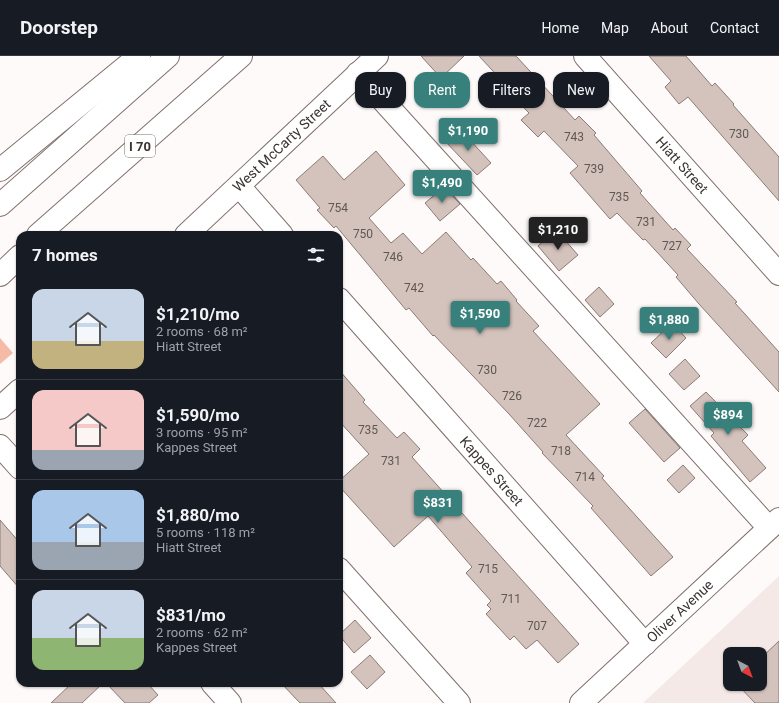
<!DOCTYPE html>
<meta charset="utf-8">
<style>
body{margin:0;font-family:Roboto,sans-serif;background:#20242c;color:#f1f3f6;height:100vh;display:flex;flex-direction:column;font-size:15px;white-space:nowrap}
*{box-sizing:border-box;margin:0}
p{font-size:13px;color:#9ea1a6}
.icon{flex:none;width:22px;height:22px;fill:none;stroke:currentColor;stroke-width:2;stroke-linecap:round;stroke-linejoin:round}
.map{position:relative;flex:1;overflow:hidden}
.drawer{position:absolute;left:16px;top:175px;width:327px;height:456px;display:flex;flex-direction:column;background:#171b24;border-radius:12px;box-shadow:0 1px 3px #0004}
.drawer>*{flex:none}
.top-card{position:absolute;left:355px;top:16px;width:364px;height:36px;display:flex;gap:8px}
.needle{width:26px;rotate:139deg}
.tools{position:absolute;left:723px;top:591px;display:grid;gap:8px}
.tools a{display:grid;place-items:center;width:44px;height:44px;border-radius:8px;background:#171b24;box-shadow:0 1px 3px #0004;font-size:20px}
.price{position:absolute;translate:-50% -34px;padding:0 9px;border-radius:4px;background:#38807b;color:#fff;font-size:13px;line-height:26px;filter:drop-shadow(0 1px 2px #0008)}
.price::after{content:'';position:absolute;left:50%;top:24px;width:12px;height:9px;margin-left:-6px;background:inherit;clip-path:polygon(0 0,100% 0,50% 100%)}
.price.active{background:#222;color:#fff}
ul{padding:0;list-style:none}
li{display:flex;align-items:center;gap:12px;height:100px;padding:0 16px}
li+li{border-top:1px solid #363941}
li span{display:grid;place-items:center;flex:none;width:112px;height:80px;border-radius:12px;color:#555}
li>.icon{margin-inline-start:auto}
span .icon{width:48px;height:48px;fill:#fffc;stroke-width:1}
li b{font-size:17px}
h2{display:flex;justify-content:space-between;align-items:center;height:48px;padding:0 16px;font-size:17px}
.pill{padding:0 14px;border-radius:12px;background:#171b24;box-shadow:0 1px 3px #0004;font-size:14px;line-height:36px}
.pill.active{background:#38807b;color:#fff}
header{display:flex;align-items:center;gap:24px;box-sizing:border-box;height:56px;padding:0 20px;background:#171b24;border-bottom:1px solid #363941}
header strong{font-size:19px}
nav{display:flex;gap:22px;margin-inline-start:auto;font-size:14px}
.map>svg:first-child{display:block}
.built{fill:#f4e9e6;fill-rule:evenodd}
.green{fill:#f5bba7}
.building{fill:#d4c3bd;stroke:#8b7b76}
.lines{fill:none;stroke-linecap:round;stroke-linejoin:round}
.minor-casing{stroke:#80716c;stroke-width:24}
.highway-casing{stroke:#80716c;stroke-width:24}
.minor{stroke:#fff;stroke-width:22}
.highway{stroke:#fff;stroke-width:22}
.labels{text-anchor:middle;stroke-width:3.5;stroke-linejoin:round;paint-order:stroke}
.number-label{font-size:12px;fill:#605754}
.shield{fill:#fff;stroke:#75706f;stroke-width:1}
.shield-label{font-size:13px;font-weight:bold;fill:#3a3331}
.street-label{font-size:14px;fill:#3a3331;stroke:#fff}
</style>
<header>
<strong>Doorstep</strong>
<nav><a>Home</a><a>Map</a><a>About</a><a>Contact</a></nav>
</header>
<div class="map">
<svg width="779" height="647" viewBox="0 0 779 647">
<rect width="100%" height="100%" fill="#fefaf9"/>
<path class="built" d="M779 520V647H643ZM730 598H760V628H730Z"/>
<polygon class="green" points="0,282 13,297 0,308"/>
<g class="building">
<polygon points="421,0 464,0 441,22"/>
<polygon points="479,0 516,0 575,64 579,60 596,77 594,79 642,135 640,137 673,174 675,172 691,189 687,193 737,246 735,247 779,296 779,336 699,248 676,221 678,219 645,183 643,184 617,157 610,163 570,117 578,110 544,75 538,81 521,64 529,57 503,30 505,28"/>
<polygon points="649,0 686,0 712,30 715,27 734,48 733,49 779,101 779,145 688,41 679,48 665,31 671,25"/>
<polygon points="459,72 491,107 477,119 445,85"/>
<polygon points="376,95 405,129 369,162 391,187 403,177 422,198 446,176 471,204 473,202 497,228 501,225 517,244 516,245 539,270 533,275 600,348 566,379 604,420 602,422 673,501 651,520 591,452 593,450 542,397 543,396 509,358 434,279 433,280 409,252 406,254 336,170 334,172 317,154 320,152 296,124 323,100 344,124"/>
<polygon points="444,131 460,148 440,165 425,147"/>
<polygon points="556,174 578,199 559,215 538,190"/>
<polygon points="599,231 614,248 600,261 585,244"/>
<polygon points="672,267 686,282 666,302 651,287"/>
<polygon points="685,303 700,320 684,334 669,318"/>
<polygon points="339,314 365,344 363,346 397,382 404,376 420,393 412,401 579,588 558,607 537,584 526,593 514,580 510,584 486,558 491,553 487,549 491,545 466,517 472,511 428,460 394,491 339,430 339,425 369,398 339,365"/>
<polygon points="706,336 748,379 742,385 766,412 750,426 711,380 714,377 690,350"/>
<polygon points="645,353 680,392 664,406 629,367"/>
<polygon points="683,409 695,422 679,437 667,424"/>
<polygon points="0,464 20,487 20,533 0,510"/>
<polygon points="355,564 371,582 354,597 339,579"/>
<polygon points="779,585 779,647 755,647 737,628 760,628 760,603"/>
<polygon points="370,599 385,616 367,633 351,616"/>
<polygon points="72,627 103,627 82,647 51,647"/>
<polygon points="106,627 147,627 158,639 149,647 125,647"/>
<polygon points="281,627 318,627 336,647 300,647"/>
</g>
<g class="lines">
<g class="minor-casing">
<g id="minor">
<path id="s1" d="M585 0 779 218"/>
<polyline points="358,17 769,472"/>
<polyline points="239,130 282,179"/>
<path id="s2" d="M186 179 377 0"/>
<path id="s3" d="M339 243 645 588"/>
<polyline points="0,352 20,334"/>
<polyline points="0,390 20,412"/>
<polyline points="339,513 459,647"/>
<polyline points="212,627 230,647"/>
<path id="s4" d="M581 647 779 463"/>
</g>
</g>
<g class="highway-casing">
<g id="highway">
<polyline points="0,114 139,0"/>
<polyline points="0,149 168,0"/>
<polyline points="38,179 241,0"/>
<polyline points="0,219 20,200"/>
</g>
</g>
<use href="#minor" class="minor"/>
<use href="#highway" class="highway"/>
</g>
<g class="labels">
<g class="number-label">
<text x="739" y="82">730</text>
<text x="574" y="85">743</text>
<text x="594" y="117">739</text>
<text x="619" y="145">735</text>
<text x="338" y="156">754</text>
<text x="646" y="170">731</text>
<text x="363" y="182">750</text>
<text x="672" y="194">727</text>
<text x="393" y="205">746</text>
<text x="414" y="236">742</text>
<text x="487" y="318">730</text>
<text x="512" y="344">726</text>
<text x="537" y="371">722</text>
<text x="368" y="378">735</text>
<text x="561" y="399">718</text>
<text x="391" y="409">731</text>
<text x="585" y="425">714</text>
<text x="488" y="517">715</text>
<text x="511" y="547">711</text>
<text x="537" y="574">707</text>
</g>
<rect class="shield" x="125" y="79" width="30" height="22" rx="3"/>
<g class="shield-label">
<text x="140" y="95">I 70</text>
</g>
<g class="street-label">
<text dy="5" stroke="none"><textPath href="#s2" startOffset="131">West McCarty Street</textPath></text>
<text dy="5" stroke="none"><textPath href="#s1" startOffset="146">Hiatt Street</textPath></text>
<text dy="5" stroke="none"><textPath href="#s3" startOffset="230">Kappes Street</textPath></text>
<text dy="5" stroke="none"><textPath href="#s4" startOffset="135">Oliver Avenue</textPath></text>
</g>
</g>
</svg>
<div class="tools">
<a><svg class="needle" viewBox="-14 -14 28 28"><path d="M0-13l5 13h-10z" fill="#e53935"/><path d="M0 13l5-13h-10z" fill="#9ea1a6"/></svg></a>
</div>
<b class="price" style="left:468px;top:96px">$1,190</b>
<b class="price" style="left:442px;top:148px">$1,490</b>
<b class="price active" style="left:558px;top:195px">$1,210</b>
<b class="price" style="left:480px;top:279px">$1,590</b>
<b class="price" style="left:669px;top:285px">$1,880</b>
<b class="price" style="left:728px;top:380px">$894</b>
<b class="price" style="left:438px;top:468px">$831</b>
<div class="top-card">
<a class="pill">Buy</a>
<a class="pill active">Rent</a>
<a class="pill">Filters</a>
<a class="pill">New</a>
</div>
<section class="drawer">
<h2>7 homes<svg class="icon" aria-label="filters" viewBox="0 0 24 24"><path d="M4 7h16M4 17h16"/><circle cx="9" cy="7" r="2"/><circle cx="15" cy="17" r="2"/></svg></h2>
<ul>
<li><span style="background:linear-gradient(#c9d6e8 65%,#c2b280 0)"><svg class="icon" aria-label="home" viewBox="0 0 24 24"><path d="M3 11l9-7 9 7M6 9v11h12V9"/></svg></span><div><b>$1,210/mo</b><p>2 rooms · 68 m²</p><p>Hiatt Street</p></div></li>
<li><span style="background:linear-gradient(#f6c9c9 75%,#9aa5b1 0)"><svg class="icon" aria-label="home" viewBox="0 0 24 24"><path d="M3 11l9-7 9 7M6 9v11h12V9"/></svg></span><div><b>$1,590/mo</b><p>3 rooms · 95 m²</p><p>Kappes Street</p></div></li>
<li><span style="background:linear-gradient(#a9c7e8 65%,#9aa5b1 0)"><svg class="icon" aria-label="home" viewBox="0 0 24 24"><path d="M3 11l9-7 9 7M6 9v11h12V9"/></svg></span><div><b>$1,880/mo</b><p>5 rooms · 118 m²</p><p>Hiatt Street</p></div></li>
<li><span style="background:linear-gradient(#c9d6e8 60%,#8fb573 0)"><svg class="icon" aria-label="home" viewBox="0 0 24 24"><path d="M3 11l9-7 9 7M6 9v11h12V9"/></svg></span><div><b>$831/mo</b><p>2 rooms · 62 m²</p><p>Kappes Street</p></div></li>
</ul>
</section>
</div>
